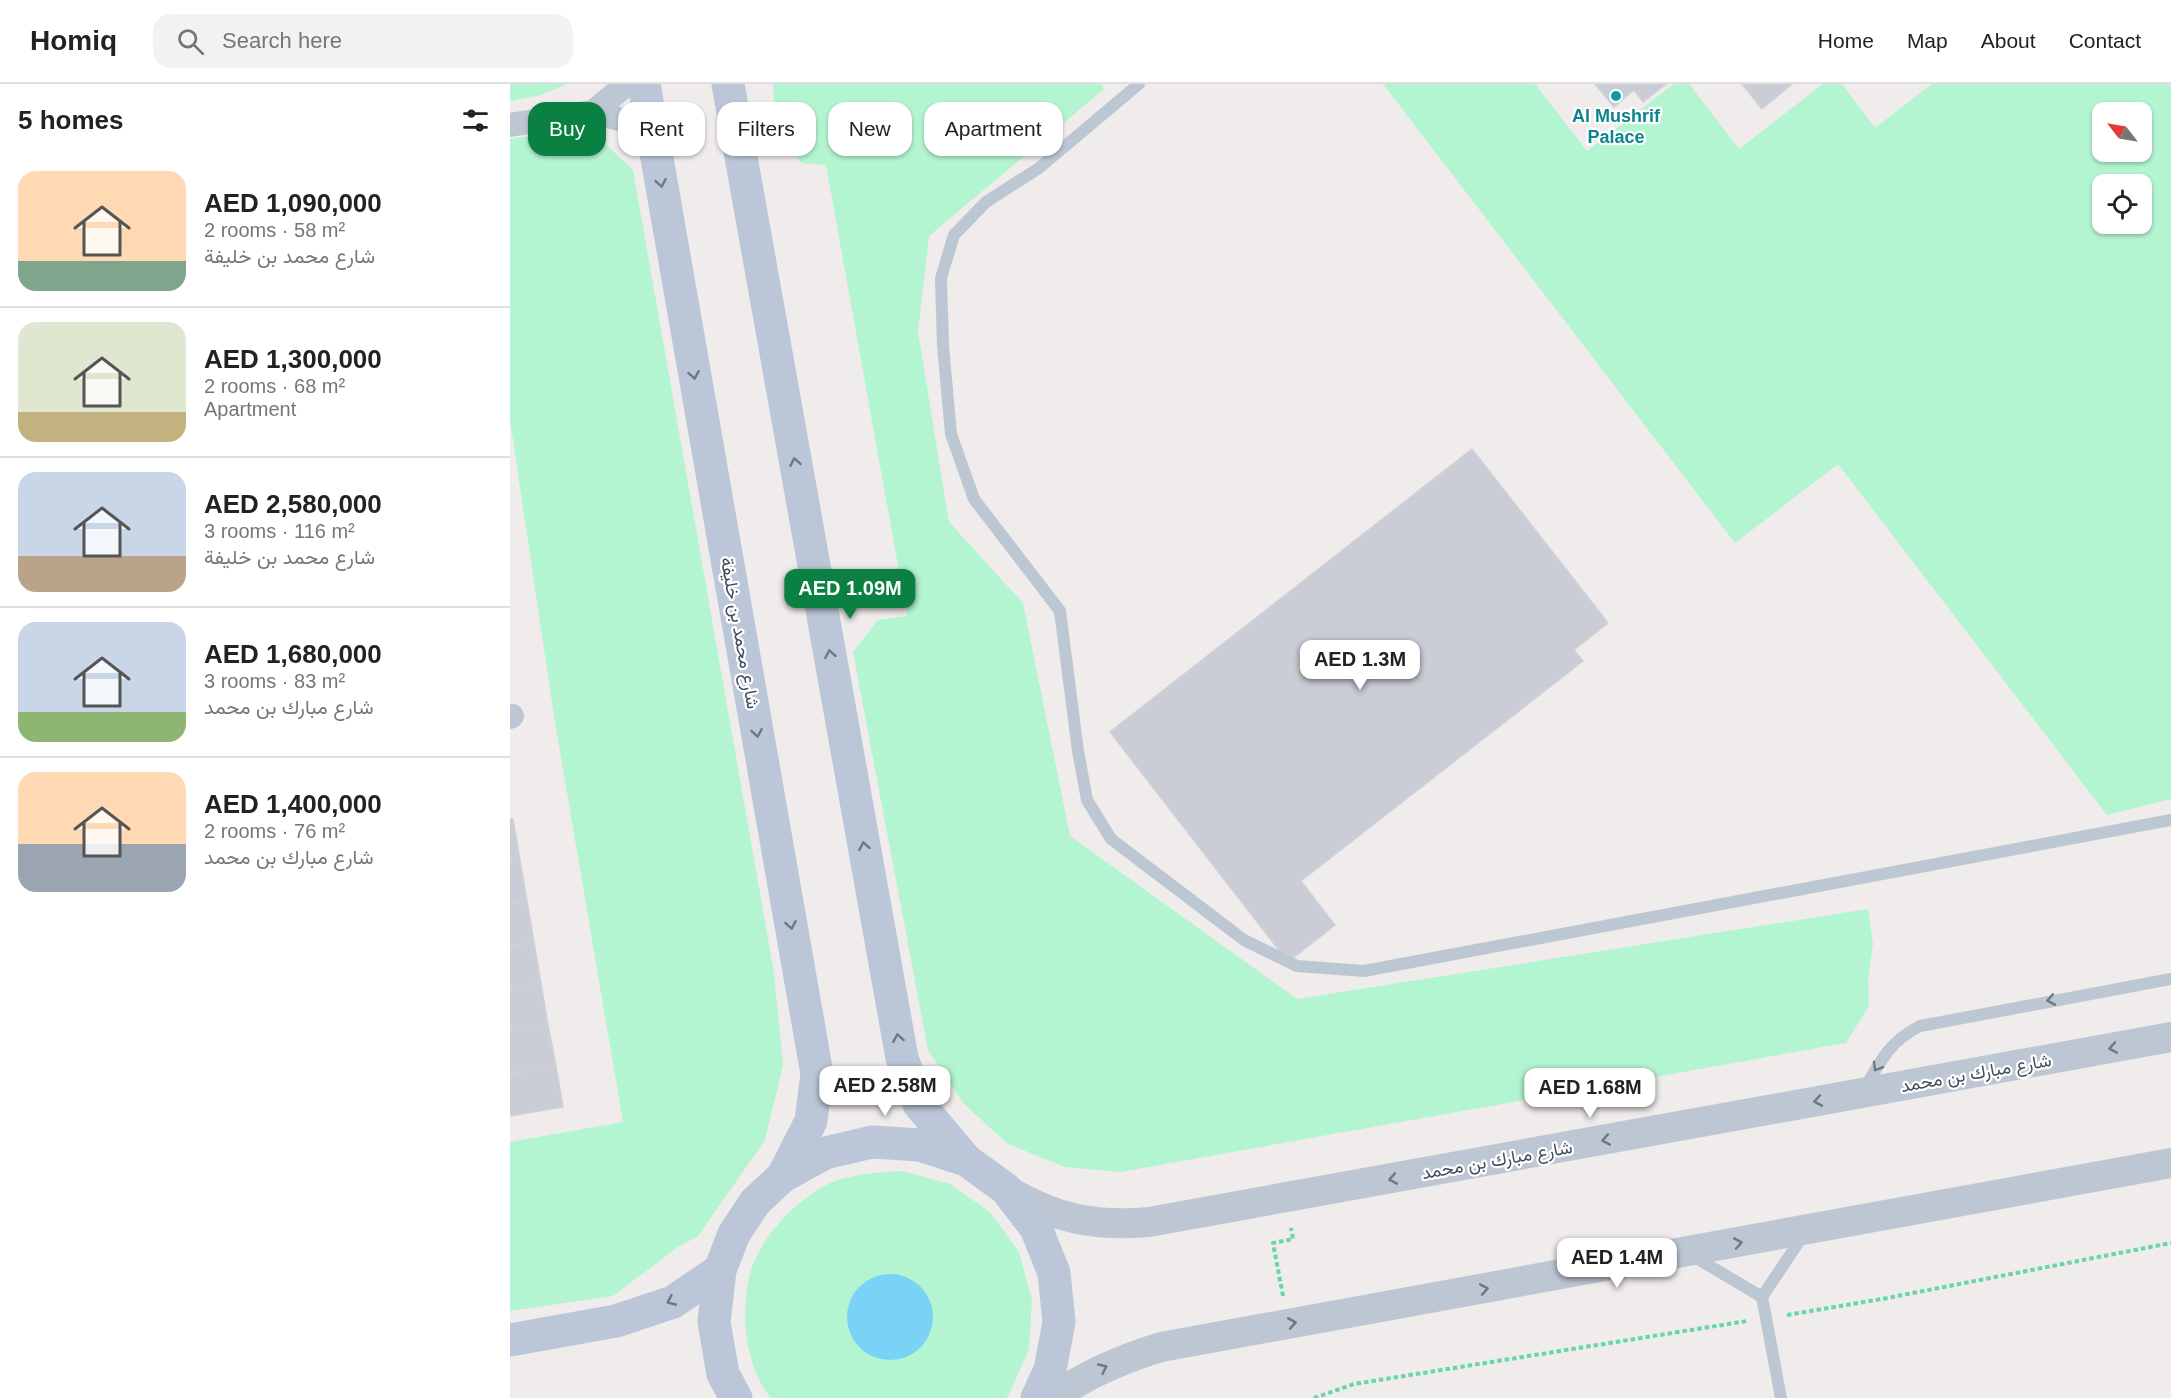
<!DOCTYPE html>
<meta charset="utf-8">
<style>
body{margin:0;font-family:Helvetica,Vazirmatn,sans-serif;background:#f2f2f2;color:#222;height:100vh;display:flex;flex-direction:column;font-size:22px;white-space:nowrap}
*{box-sizing:border-box;margin:0}
p{font-size:20px;color:#767676}
.icon{flex:none;width:33px;height:33px;fill:none;stroke:currentColor;stroke-width:2;stroke-linecap:round;stroke-linejoin:round}
.map{position:relative;flex:1;overflow:hidden}
.side{display:flex;flex-direction:column;background:#fff;width:510px}
.side>*{flex:none}
.banner{position:absolute;left:18px;top:18px;width:570px;height:54px;display:flex;gap:12px}
.needle{width:39px;rotate:301deg}
.controls{position:absolute;left:1582px;top:18px;display:grid;gap:12px}
.controls a{display:grid;place-items:center;width:60px;height:60px;border-radius:12px;background:#fff;box-shadow:0 2px 4px #0004;font-size:30px}
.price{position:absolute;translate:-50% -51px;padding:0 14px;border-radius:12px;background:#fff;color:#222;font-size:20px;line-height:39px;filter:drop-shadow(0 2px 3px #0008)}
.price::after{content:'';position:absolute;left:50%;top:36px;width:18px;height:14px;margin-left:-9px;background:inherit;clip-path:polygon(0 0,100% 0,50% 100%)}
.price.active{background:#0b8043;color:#fff}
ul{padding:0;list-style:none}
li{display:flex;align-items:center;gap:18px;height:150px;padding:0 18px}
li+li{border-top:2px solid #e0e0e0}
li span{display:grid;place-items:center;flex:none;width:168px;height:120px;border-radius:18px;color:#555}
li>.icon{margin-inline-start:auto}
span .icon{width:72px;height:72px;fill:#fffc;stroke-width:1}
li b{font-size:26px}
h2{display:flex;justify-content:space-between;align-items:center;height:72px;padding:0 18px;font-size:26px}
.pill{padding:0 21px;border-radius:18px;background:#fff;box-shadow:0 2px 4px #0004;font-size:21px;line-height:54px}
.pill.active{background:#0b8043;color:#fff}
header{display:flex;align-items:center;gap:36px;box-sizing:border-box;height:84px;padding:0 30px;background:#fff;border-bottom:2px solid #e0e0e0}
header strong{font-size:28px}
nav{display:flex;gap:33px;margin-inline-start:auto;font-size:21px}
.search{width:420px;height:54px;background:#f2f2f2;display:flex;align-items:center;gap:15px;box-sizing:border-box;padding:0 21px;border-radius:18px;color:#767676;font-size:22px}
main{display:flex;flex:1;min-height:0}
.map>svg:first-child{display:block}
.green{fill:#b3f4d1;fill-rule:evenodd}
.water{fill:#7ad2f6}
.building{fill:#cacdd5;stroke:#cfd1d9;stroke-width:1.5}
.lines{fill:none;stroke-linecap:round;stroke-linejoin:round}
.path{stroke:#67d6a8;stroke-width:4;stroke-dasharray:4.5 3;stroke-linecap:butt}
.service{stroke:#bdc7d4;stroke-width:12}
.minor{stroke:#bdc7d4;stroke-width:24}
.tertiary{stroke:#bdc7d4;stroke-width:30}
.secondary{stroke:#bbc7d8;stroke-width:33}
.oneway{stroke:#6c7887}
.oneway2{stroke:#6d7885}
.culture-dot{fill:#0f9aa8;stroke:#fff;stroke-width:2}
.labels{text-anchor:middle;stroke-width:4.5;stroke-linejoin:round;paint-order:stroke}
.culture-label{font-size:18px;font-weight:bold;fill:#0d838f;stroke:#fff}
.street-label{font-size:18px;fill:#424d5b;stroke:#fff}
</style>
<header>
<strong>Homiq</strong>
<div class="search"><svg class="icon" aria-label="search" viewBox="0 0 24 24"><circle cx="10" cy="10" r="6"/><path d="M15 15l6 6"/></svg>Search here</div>
<nav><a>Home</a><a>Map</a><a>About</a><a>Contact</a></nav>
</header>
<main>
<section class="side">
<h2>5 homes<svg class="icon" aria-label="filters" viewBox="0 0 24 24"><path d="M4 7h16M4 17h16"/><circle cx="9" cy="7" r="2"/><circle cx="15" cy="17" r="2"/></svg></h2>
<ul>
<li><span style="background:linear-gradient(#ffd9b3 75%,#7fa58c 0)"><svg class="icon" aria-label="home" viewBox="0 0 24 24"><path d="M3 11l9-7 9 7M6 9v11h12V9"/></svg></span><div><b>AED 1,090,000</b><p>2 rooms · 58 m²</p><p>شارع محمد بن خليفة</p></div></li>
<li><span style="background:linear-gradient(#dfe7d0 75%,#c2b280 0)"><svg class="icon" aria-label="home" viewBox="0 0 24 24"><path d="M3 11l9-7 9 7M6 9v11h12V9"/></svg></span><div><b>AED 1,300,000</b><p>2 rooms · 68 m²</p><p>Apartment</p></div></li>
<li><span style="background:linear-gradient(#c9d6e8 70%,#b9a48a 0)"><svg class="icon" aria-label="home" viewBox="0 0 24 24"><path d="M3 11l9-7 9 7M6 9v11h12V9"/></svg></span><div><b>AED 2,580,000</b><p>3 rooms · 116 m²</p><p>شارع محمد بن خليفة</p></div></li>
<li><span style="background:linear-gradient(#c9d6e8 75%,#8fb573 0)"><svg class="icon" aria-label="home" viewBox="0 0 24 24"><path d="M3 11l9-7 9 7M6 9v11h12V9"/></svg></span><div><b>AED 1,680,000</b><p>3 rooms · 83 m²</p><p>شارع مبارك بن محمد</p></div></li>
<li><span style="background:linear-gradient(#ffd9b3 60%,#9aa5b1 0)"><svg class="icon" aria-label="home" viewBox="0 0 24 24"><path d="M3 11l9-7 9 7M6 9v11h12V9"/></svg></span><div><b>AED 1,400,000</b><p>2 rooms · 76 m²</p><p>شارع مبارك بن محمد</p></div></li>
</ul>
</section>
<div class="map">
<svg width="1661" height="1314" viewBox="0 0 1661 1314">
<rect width="100%" height="100%" fill="#efeceb"/>
<g class="green">
<polygon points="0,0 57,0 31,11 0,17"/>
<polygon points="263,0 592,0 594,5 419,152 408,248 439,438 513,519 560,752 787,915 1358,825 1363,860 1358,895 1359,922 1336,959 610,1088 555,1083 498,1060 454,1020 418,966 343,568 368,536 397,532 316,81 292,79 266,51"/>
<path d="M873 0H1025L1077 67 1164 0H1179L1229 65 1313 0H1332L1365 44 1422 0H1661V715L1597 731 1328 380 1225 459ZM1593 28H1632V68H1593ZM1593 100H1632V140H1593Z"/>
<polygon points="59,46 91,56 123,86 264,889 273,981 255,1056 188,1152 168,1163 103,1212 0,1227 0,1058 113,1038 44,632 0,336 0,55"/>
<path d="M392 1087 440 1100 480 1128 509 1168 522 1216 519 1265 499 1310 496 1314H261C232 1280 228 1213 246 1173 259 1147 280 1125 304 1108 330 1090 362 1089 392 1087Z"/>
</g>
<circle class="water" cx="380" cy="1233" r="43"/>
<g class="building">
<polygon points="1085,0 1156,0 1133,18 1124,6 1104,23"/>
<polygon points="1232,0 1282,0 1252,25"/>
<polygon points="962,365 1098,539 1064,566 1073,577 791,797 825,841 778,878 600,648"/>
<polygon points="0,735 3,735 10,776 0,777"/>
<polygon points="10,776 17,817 0,820 0,777"/>
<polygon points="17,817 24,858 0,862 0,820"/>
<polygon points="24,858 31,899 0,905 0,862"/>
<polygon points="31,899 38,941 0,947 0,905"/>
<polygon points="38,941 46,982 0,990 0,947"/>
<polygon points="46,982 53,1023 0,1032 0,990"/>
</g>
<g class="lines">
<g class="path">
<polyline points="773,1212 763,1159 783,1155 781,1144"/>
<polyline points="1277,1231 1372,1215 1661,1159"/>
<polyline points="804,1314 844,1300 1237,1237"/>
</g>
<g class="service">
<polyline points="629,0 529,84 476,118 444,151 431,194 433,262 441,350 464,415 550,527 568,667 577,716 601,755 734,856 787,882 854,887 1661,736"/>
<path d="M1355 1004C1371 976 1380 957 1410 942L1661 895"/>
<polyline points="1183,1172 1252,1213"/>
<polyline points="1271,1314 1252,1213 1294,1150"/>
</g>
<g class="minor">
<polyline points="83,28 117,0"/>
<polyline points="0,41 83,28 141,44"/>
<polyline points="0,633 2,632"/>
</g>
<g class="tertiary">
<path d="M497 1106C544 1134 584 1143 639 1138L1661 953"/>
<path d="M543 1314C576 1290 612 1275 651 1263L1661 1079"/>
</g>
<g class="secondary">
<polyline points="134,0 307,990 301,1037 273,1092"/>
<polyline points="218,0 392,974 409,1020 456,1076"/>
<polyline points="0,1256 106,1237 163,1218 210,1186"/>
<polyline points="226,1314 213,1290 204,1238 210,1186 224,1150 245,1118 273,1092 315,1069 362,1058 410,1061 456,1076 496,1105 526,1144 544,1189 549,1238 540,1286 527,1314"/>
</g>
</g>
<defs><path id="oneway-chevron" d="M-2-3.5L2.5 0L-2 3.5" fill="none" stroke-width="1.6" stroke-linecap="round" stroke-linejoin="round" transform="scale(1.5)"/></defs>
<g class="oneway">
<use href="#oneway-chevron" transform="translate(151 99) rotate(80)"/>
<use href="#oneway-chevron" transform="translate(184 291) rotate(80)"/>
<use href="#oneway-chevron" transform="translate(285 378) rotate(-100)"/>
<use href="#oneway-chevron" transform="translate(320 570) rotate(-100)"/>
<use href="#oneway-chevron" transform="translate(247 649) rotate(80)"/>
<use href="#oneway-chevron" transform="translate(354 762) rotate(-100)"/>
<use href="#oneway-chevron" transform="translate(281 841) rotate(80)"/>
<use href="#oneway-chevron" transform="translate(388 954) rotate(-100)"/>
<use href="#oneway-chevron" transform="translate(161 1217) rotate(155)"/>
</g>
<g class="oneway2">
<use href="#oneway-chevron" transform="translate(1541 916) rotate(170)"/>
<use href="#oneway-chevron" transform="translate(1603 964) rotate(170)"/>
<use href="#oneway-chevron" transform="translate(1367 983) rotate(120)"/>
<use href="#oneway-chevron" transform="translate(1308 1017) rotate(170)"/>
<use href="#oneway-chevron" transform="translate(1096 1056) rotate(170)"/>
<use href="#oneway-chevron" transform="translate(883 1095) rotate(170)"/>
<use href="#oneway-chevron" transform="translate(1228 1159) rotate(-10)"/>
<use href="#oneway-chevron" transform="translate(974 1205) rotate(-10)"/>
<use href="#oneway-chevron" transform="translate(782 1239) rotate(-10)"/>
<use href="#oneway-chevron" transform="translate(593 1284) rotate(-25)"/>
</g>
<circle class="culture-dot" cx="1106" cy="12" r="6"/>
<g class="labels">
<g class="culture-label">
<text x="1106" y="38">Al Mushrif<tspan x="1106" dy="21">Palace</tspan></text>
</g>
<g class="street-label">
<text transform="translate(230 549) rotate(80)" y="6">شارع محمد بن خليفة</text>
<text transform="translate(1466 989) rotate(-10)" y="6">شارع مبارك بن محمد</text>
<text transform="translate(987 1076) rotate(-10)" y="6">شارع مبارك بن محمد</text>
</g>
</g>
</svg>
<div class="controls">
<a><svg class="needle" viewBox="-14 -14 28 28"><path d="M0-13l5 13h-10z" fill="#e53935"/><path d="M0 13l5-13h-10z" fill="#767676"/></svg></a>
<a><svg class="icon" aria-label="locate" viewBox="0 0 24 24"><circle cx="12" cy="12" r="6"/><path d="M12 2v4M12 18v4M2 12h4M18 12h4"/></svg></a>
</div>
<b class="price active" style="left:340px;top:536px">AED 1.09M</b>
<b class="price" style="left:850px;top:607px">AED 1.3M</b>
<b class="price" style="left:375px;top:1033px">AED 2.58M</b>
<b class="price" style="left:1080px;top:1035px">AED 1.68M</b>
<b class="price" style="left:1107px;top:1205px">AED 1.4M</b>
<div class="banner">
<a class="pill active">Buy</a>
<a class="pill">Rent</a>
<a class="pill">Filters</a>
<a class="pill">New</a>
<a class="pill">Apartment</a>
</div>
</div>
</main>
